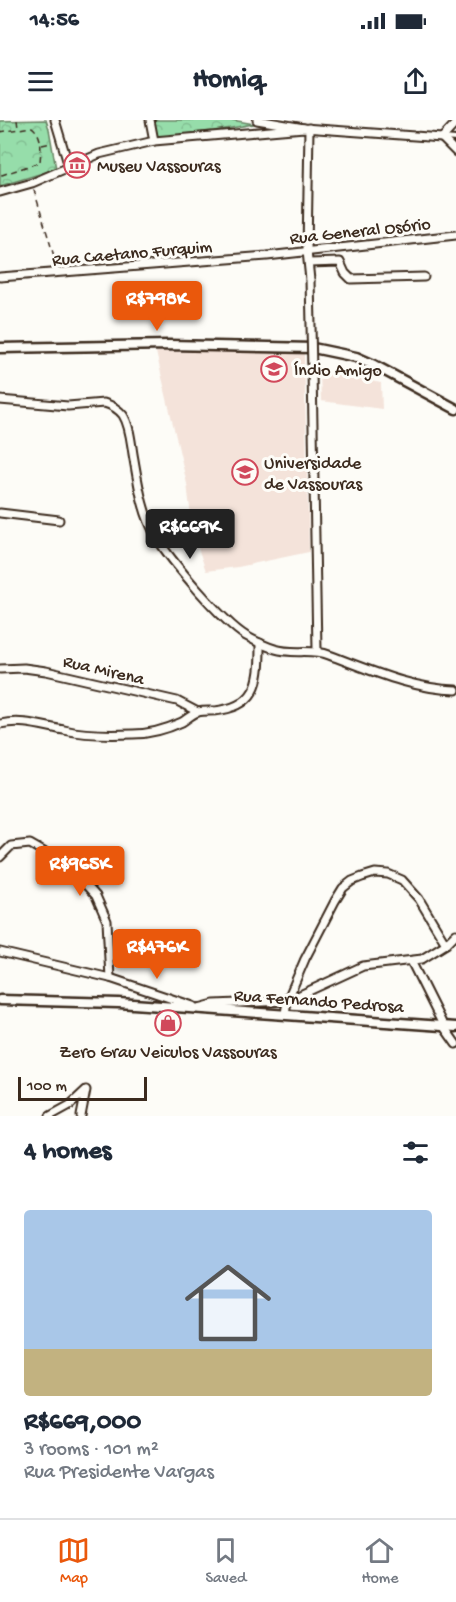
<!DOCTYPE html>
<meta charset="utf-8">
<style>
body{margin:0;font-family:"Gochi Hand",sans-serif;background:#f6f6f7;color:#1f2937;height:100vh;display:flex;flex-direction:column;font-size:22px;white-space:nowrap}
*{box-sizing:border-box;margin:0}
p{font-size:20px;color:#747a83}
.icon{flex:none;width:33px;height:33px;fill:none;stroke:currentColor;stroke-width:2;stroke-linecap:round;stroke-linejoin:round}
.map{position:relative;height:996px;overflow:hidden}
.details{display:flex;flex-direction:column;background:#fff;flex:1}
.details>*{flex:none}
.scale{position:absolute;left:18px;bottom:15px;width:129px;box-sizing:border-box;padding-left:6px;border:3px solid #3b2a1e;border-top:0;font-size:16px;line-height:21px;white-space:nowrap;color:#3b2a1e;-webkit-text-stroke:4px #fdfcf7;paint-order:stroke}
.price{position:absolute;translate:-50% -51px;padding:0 14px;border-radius:6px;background:#ea580c;color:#fff;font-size:20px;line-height:39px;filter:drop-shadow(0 2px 3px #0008)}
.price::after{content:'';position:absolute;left:50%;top:36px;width:18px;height:14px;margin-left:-9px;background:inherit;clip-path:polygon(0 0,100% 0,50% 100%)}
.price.on{background:#222;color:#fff}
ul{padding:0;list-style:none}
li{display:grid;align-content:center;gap:12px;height:318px;padding:0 24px}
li+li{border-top:2px solid #e0e1e3}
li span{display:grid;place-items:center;height:186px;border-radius:6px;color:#555}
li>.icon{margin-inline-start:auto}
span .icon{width:108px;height:108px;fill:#fffc;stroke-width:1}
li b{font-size:26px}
h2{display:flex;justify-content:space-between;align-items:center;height:72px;padding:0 24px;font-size:26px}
.status{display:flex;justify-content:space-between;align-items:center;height:42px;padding:0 30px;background:#fff;direction:ltr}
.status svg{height:16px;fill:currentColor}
header{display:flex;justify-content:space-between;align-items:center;height:78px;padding:0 24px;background:#fff;font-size:27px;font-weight:700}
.menu{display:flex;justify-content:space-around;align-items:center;height:84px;border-top:2px solid #e0e1e3;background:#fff;font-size:16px;color:#747a83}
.menu a{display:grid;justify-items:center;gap:3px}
.menu .on{color:#ea580c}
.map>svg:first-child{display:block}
.built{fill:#f4e3da}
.park{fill:url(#park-crowns);stroke:#688464;stroke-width:1.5}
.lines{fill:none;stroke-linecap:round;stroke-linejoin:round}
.service-casing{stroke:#3b2a1e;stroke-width:8}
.minor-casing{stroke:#3b2a1e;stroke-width:11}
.tertiary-casing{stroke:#3b2a1e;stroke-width:13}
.path{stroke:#3b2a1e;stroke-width:1.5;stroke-dasharray:6 4.5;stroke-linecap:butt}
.service{stroke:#fdfcf7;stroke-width:4}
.minor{stroke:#fdfcf7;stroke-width:7}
.tertiary{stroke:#fdfcf7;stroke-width:8}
.minor-bridge-casing{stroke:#3b2a1e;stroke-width:11;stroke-linecap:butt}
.minor-bridge{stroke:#fdfcf7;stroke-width:7}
.labels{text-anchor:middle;stroke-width:6;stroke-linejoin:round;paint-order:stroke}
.poi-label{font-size:18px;fill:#3b2a1e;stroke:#fdfcf7;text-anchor:start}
.street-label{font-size:18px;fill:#3b2a1e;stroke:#fdfcf7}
</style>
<div class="status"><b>14:56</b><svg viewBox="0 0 49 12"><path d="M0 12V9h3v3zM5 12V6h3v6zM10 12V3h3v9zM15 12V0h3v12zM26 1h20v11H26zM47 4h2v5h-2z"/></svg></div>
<header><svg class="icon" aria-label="menu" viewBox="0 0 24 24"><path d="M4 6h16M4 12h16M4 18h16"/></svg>Homiq<svg class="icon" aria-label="share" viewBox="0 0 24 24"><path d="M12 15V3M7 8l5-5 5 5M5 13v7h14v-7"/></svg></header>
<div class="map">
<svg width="456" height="996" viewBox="0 0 456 996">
<defs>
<pattern id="park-crowns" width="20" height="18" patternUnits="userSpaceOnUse" patternTransform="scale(1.5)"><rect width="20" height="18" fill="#96ddaa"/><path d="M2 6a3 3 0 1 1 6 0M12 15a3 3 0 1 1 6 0" fill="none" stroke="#82be92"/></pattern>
</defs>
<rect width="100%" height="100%" fill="#fdfcf7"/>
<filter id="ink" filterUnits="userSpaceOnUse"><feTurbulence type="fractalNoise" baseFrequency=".0167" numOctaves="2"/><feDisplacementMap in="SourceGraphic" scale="12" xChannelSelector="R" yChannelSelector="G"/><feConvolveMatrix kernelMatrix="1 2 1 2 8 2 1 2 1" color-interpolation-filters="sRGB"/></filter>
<g filter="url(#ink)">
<g class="built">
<polygon points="244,230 304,232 309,432 238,447 206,451 193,413 187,364 156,232"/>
<polygon points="320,251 381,263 382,289 321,281"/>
</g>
<g class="park">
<polygon points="46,0 49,9 56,49 0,66 0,1"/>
<polygon points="153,0 232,0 254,4 214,11 156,17"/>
</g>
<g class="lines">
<g class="service-casing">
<polyline id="service" points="443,18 456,19"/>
</g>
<g class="minor-casing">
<g id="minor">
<polyline points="55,0 69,47 99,34 154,21 304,8"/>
<polyline points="150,0 154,21"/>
<polyline points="257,0 304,8 442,18"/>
<polyline points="309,8 307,131 310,160"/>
<polyline points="442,18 456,3"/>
<polyline points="442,18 456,32"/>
<polyline points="0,72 32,63 69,47"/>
<polyline points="309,143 340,142 345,153 351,159 424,157"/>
<polyline points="0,157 267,136 456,115"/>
<polyline points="312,251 317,530"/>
<path d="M0 280 68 286 104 283C111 285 118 289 123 295 130 306 131 322 133 334 138 362 142 394 157 418 171 441 223 502 246 516 255 521 265 526 275 529 294 535 311 528 329 535 370 550 412 569 456 570"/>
<polyline points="0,393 59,400"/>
<polyline points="0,549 24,548 46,551 177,581 198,592"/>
<path d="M0 604C23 599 41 606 64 610 85 615 110 615 133 614 149 614 167 609 182 602 187 599 192 594 198 592 205 590 213 592 221 590 260 584 260 556 260 523"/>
<polyline points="0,737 11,726 30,724 44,732 85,764 96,776 107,801 110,858"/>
<polyline points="0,832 110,858 193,886"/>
<polyline points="411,841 444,907 456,924"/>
<polyline points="199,888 214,884 287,881 363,846 422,839 446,824 456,814"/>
<polyline points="285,894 287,881 305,839 335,781 343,768 352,761 362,757 375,753 388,754 402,760 419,779 446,824"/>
<polyline points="50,996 70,985 86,970 81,996"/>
</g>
</g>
<g class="tertiary-casing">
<g id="tertiary">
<polyline points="0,228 169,225 313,228 356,237 374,245 456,289"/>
<polyline points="0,880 119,883 456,907"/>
</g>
</g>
<g class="path">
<polyline points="17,0 18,8"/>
<path d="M0 12 32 7C43 16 41 29 40 42L2 55 0 53"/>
<polyline points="42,25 52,23"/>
<polyline points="34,70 56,143"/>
</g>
<use href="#service" class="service"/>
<use href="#minor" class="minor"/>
<use href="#tertiary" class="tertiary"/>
<g class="minor-bridge-casing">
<polyline id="minor-bridge" points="310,160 312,251"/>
</g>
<use href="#minor-bridge" class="minor-bridge"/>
</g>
</g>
<defs>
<g id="museum-ring" transform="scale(1.35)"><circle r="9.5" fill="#fdfcf7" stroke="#d1495b" stroke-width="1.5"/><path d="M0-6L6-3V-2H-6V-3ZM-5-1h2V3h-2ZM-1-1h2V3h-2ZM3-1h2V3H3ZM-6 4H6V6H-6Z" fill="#d1495b"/></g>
<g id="school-ring" transform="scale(1.35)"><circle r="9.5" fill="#fdfcf7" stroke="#d1495b" stroke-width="1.5"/><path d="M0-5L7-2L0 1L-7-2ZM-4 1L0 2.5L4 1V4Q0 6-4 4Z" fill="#d1495b"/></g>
<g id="university-ring" transform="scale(1.35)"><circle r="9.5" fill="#fdfcf7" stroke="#d1495b" stroke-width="1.5"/><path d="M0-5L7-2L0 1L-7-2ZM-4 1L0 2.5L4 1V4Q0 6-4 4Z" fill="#d1495b"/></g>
<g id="shop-ring" transform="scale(1.35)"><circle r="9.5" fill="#fdfcf7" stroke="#d1495b" stroke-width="1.5"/><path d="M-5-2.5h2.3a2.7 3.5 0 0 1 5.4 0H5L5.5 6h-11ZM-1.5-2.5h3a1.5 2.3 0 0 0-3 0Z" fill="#d1495b"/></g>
</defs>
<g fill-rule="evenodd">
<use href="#museum-ring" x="77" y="45"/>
<use href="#school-ring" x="274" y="249"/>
<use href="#university-ring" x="245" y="352"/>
<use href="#shop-ring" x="168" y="903"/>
</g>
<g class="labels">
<g class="poi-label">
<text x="97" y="51">Museu Vassouras</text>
<text x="294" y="255">Índio Amigo</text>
<text x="264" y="348">Universidade<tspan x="264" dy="21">de Vassouras</tspan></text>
<text x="168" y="937" text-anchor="middle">Zero Grau Veiculos Vassouras</text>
</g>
<g class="street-label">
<text transform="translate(360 110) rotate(-6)" y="6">Rua General Osório</text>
<text transform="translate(132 132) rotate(-5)" y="6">Rua Caetano Furquim</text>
<text transform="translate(104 549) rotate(13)" y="6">Rua Mirena</text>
<text transform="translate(319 880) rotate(4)" y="6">Rua Fernando Pedrosa</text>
</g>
</g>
</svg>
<div class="scale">100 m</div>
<b class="price" style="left:157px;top:212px">R$798K</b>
<b class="price on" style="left:190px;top:440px">R$669K</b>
<b class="price" style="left:80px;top:777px">R$965K</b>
<b class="price" style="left:157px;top:860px">R$476K</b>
</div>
<section class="details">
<h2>4 homes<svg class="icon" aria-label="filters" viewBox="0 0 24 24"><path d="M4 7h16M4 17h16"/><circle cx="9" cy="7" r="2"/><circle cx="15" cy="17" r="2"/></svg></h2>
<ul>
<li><span style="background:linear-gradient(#a9c7e8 75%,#c2b280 0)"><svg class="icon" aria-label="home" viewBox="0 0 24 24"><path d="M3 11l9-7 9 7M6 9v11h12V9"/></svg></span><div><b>R$669,000</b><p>3 rooms · 101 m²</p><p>Rua Presidente Vargas</p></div></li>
</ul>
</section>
<nav class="menu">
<a class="on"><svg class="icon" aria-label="map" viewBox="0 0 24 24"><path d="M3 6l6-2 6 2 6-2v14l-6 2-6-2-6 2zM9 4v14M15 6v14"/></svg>Map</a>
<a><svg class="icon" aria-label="saved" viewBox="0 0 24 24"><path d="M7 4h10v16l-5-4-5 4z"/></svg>Saved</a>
<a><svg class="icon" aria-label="home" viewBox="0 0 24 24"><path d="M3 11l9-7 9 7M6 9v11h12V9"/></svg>Home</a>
</nav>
